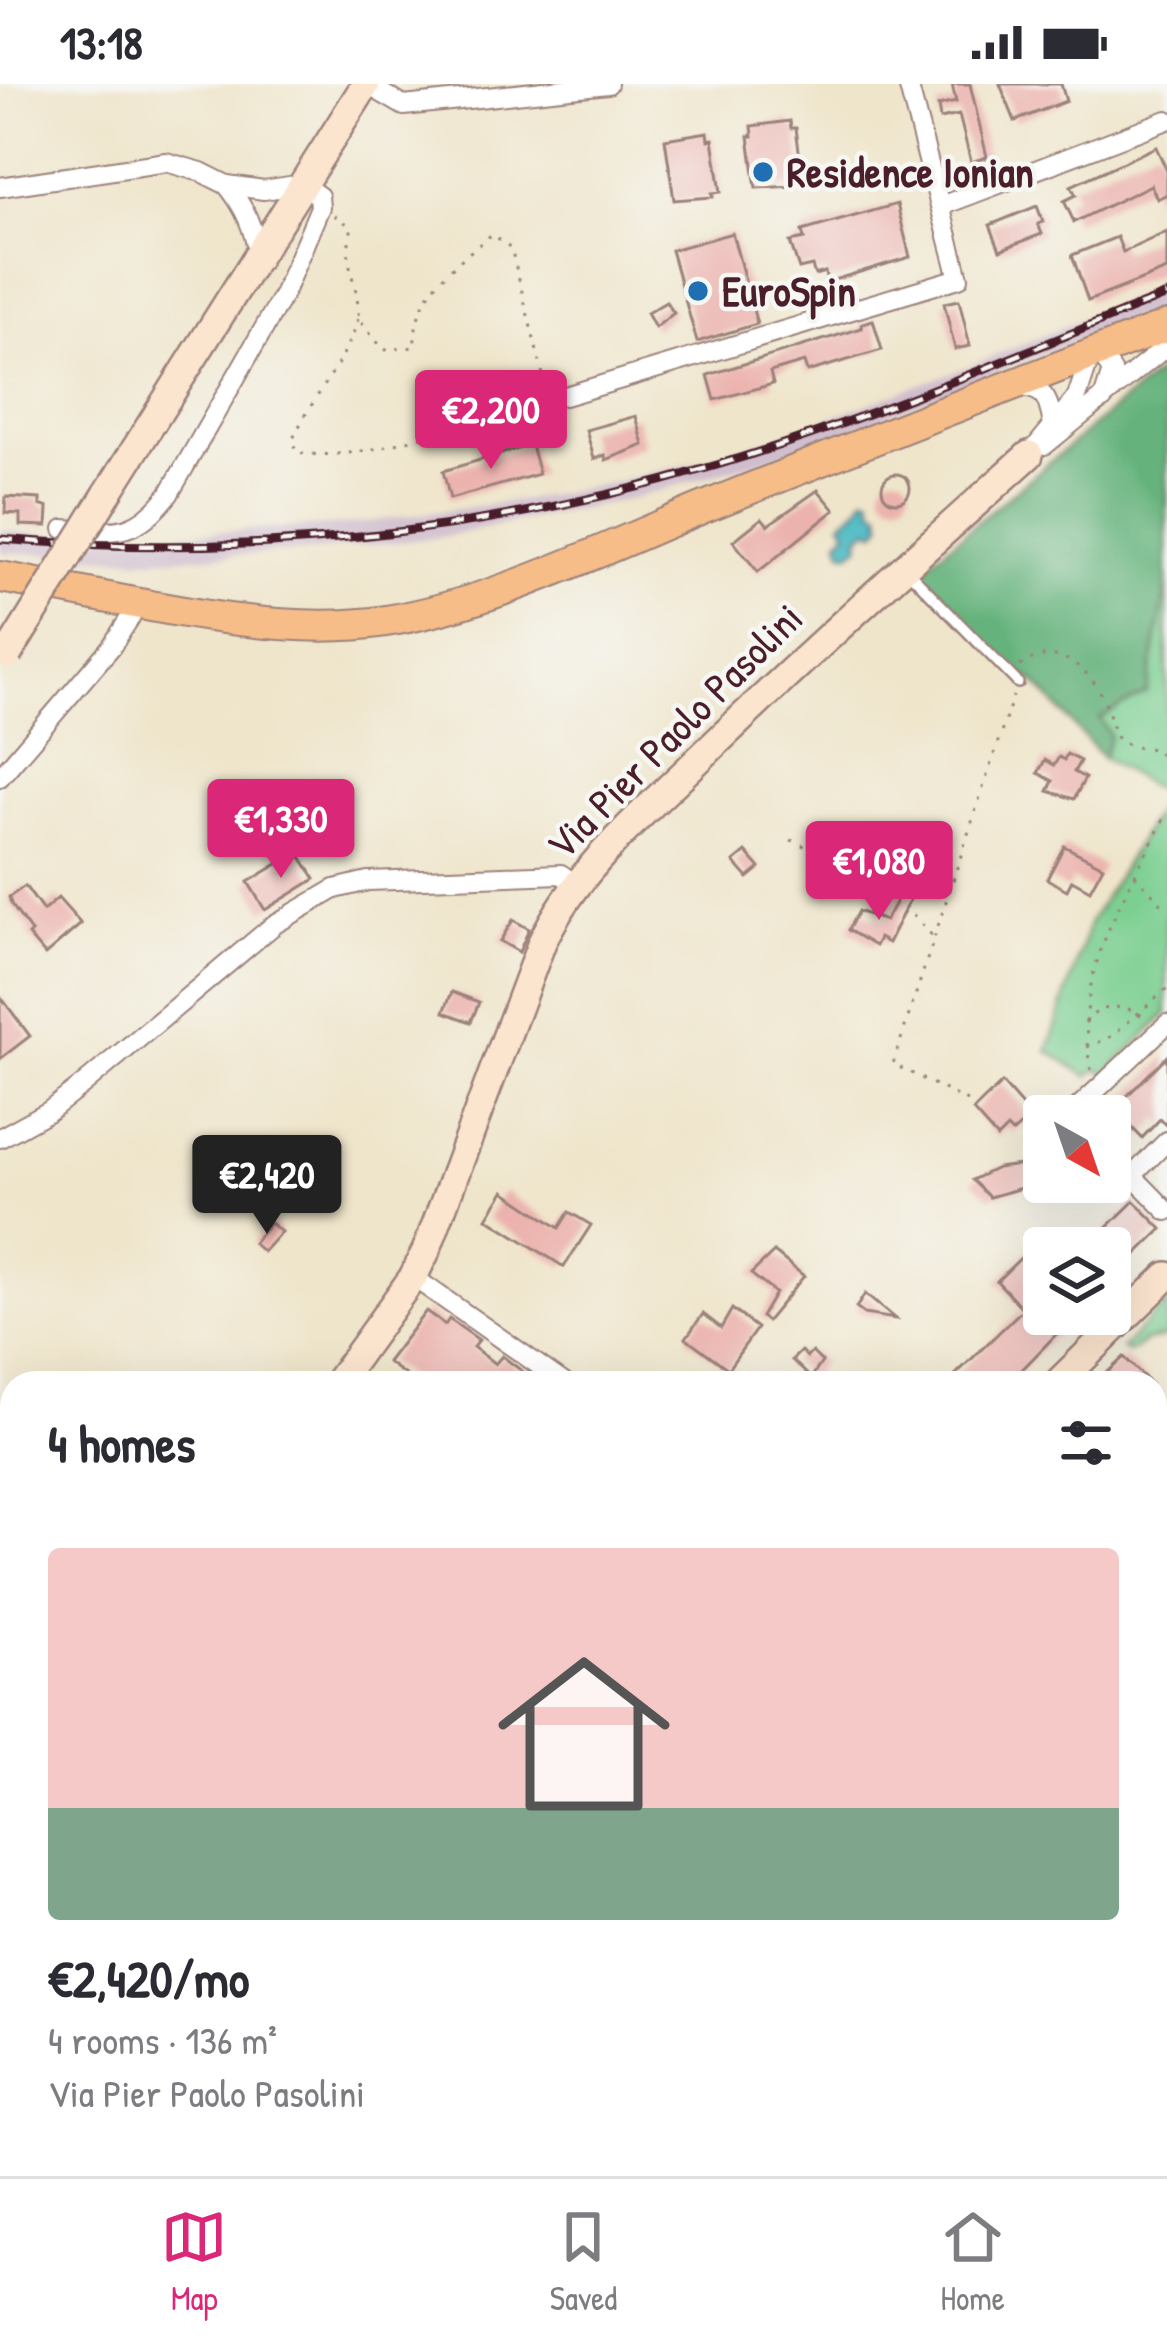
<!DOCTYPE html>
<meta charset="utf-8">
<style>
body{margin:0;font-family:"Patrick Hand",sans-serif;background:#f7f7f7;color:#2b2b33;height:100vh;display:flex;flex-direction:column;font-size:45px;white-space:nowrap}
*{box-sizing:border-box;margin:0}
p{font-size:39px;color:#7c7c81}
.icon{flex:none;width:66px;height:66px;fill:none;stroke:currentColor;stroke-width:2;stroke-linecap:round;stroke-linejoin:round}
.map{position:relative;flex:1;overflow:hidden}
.sheet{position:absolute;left:0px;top:1287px;width:1167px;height:807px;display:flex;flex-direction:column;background:#fff;border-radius:36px 36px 0 0;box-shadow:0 12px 48px #0002}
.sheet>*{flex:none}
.needle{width:78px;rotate:140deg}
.fabs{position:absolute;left:1023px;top:1011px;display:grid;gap:24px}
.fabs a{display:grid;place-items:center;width:108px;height:108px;border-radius:12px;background:#fff;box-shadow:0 12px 48px #0002;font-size:60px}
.price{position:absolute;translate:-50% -102px;padding:0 27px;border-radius:12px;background:#db2777;color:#fff;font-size:39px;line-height:78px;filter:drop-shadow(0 3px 6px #0008)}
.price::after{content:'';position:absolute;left:50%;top:72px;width:36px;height:27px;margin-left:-18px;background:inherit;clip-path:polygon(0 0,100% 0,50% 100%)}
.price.on{background:#222;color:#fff}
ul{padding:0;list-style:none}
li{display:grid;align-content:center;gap:24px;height:636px;padding:0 48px}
li span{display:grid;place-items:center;height:372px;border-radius:12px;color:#555}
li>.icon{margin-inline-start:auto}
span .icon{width:216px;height:216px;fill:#fffc;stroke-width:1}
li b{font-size:51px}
h2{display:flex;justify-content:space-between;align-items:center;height:144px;padding:0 48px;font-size:51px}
.status{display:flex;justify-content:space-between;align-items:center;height:84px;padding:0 60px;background:#fff;direction:ltr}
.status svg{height:33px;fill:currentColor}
.dock{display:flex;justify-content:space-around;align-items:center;height:168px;border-top:3px solid #e1e1e2;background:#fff;font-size:33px;color:#7c7c81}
.dock a{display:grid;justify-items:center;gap:6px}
.dock .on{color:#db2777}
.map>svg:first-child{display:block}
.industrial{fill:#d0bdcd}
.green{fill:#7ccf91;stroke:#63775e;stroke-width:3}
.forest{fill:#65b27b;stroke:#586853;stroke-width:3}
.water{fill:#4bb9c3;stroke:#4a6c77;stroke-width:3}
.building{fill:#ecb3ae}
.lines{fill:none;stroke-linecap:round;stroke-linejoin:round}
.lane-casing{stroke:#9c827b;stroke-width:14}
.street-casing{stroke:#9c827b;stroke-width:22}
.secondary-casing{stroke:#9c827b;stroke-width:32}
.primary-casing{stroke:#9c827b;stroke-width:34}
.path{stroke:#9c827b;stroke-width:3;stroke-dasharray:3 9;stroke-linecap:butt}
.lane{stroke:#fff;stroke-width:9}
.street{stroke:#fff;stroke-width:18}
.secondary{stroke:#fce5cf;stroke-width:27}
.primary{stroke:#f7bd88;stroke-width:30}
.rail-casing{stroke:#4a1f2b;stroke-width:9}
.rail{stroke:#f6f6f2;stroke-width:4.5;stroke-dasharray:14;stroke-linecap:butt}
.secondary-bridge-casing{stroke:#9c827b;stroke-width:32;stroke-linecap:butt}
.secondary-bridge{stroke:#fce5cf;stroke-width:27}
.poi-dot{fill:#1f6fb2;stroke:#f6f6f2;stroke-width:4.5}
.labels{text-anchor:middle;stroke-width:9;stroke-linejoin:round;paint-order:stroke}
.poi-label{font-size:42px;font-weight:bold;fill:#4a1f2b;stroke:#f6f6f2;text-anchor:start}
.street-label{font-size:42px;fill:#4a1f2b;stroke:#f6f6f2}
</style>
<div class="status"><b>13:18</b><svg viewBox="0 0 49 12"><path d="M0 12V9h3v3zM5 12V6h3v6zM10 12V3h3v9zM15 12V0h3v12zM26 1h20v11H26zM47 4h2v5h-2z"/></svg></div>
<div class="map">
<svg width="1167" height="2092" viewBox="0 0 1167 2092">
<rect width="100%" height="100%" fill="#f6f6f2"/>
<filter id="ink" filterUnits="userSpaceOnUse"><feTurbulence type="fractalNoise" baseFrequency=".00833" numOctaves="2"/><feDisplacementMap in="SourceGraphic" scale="24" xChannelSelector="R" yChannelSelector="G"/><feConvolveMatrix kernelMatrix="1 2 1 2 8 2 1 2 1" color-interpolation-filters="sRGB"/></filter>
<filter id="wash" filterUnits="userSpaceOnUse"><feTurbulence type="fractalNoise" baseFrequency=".004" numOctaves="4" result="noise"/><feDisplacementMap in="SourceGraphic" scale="48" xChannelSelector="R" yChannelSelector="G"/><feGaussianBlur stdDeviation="2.7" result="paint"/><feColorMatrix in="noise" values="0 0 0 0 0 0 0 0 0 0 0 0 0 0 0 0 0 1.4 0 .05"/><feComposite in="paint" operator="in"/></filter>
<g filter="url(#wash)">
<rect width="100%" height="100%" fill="#efe5cb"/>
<polygon class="industrial" points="1167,200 1167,221 803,364 631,415 442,453 314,467 146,475 0,468 0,447 94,454 345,441 543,413 623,396 699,378 794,347 972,281"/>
<g class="green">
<polygon points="1167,499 1167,930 1106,990 1097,985 1088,992 1048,967 1090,838 1166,711 1103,674 1110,652 1100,634 1147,607"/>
<polygon points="1167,1218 1167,1253 1145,1257 1128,1269 1122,1264"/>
</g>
<g class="forest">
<polygon points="1167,281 1167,499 1147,608 1100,634 1110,652 1103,674 1033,596 1018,590 918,487"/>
<polygon points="782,2082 1125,2082 1139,2092 776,2092"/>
</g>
<polygon class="water" points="865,413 872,414 873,423 881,428 882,441 875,448 869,444 858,454 861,460 850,469 843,467 839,456 848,447 842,438 861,422"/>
<g id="blocks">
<g class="building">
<polygon points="952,0 970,0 987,73 971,78 959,31 940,35 938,22 956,18"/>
<polygon points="1000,0 1061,0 1066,17 1015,37"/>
<polygon points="790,37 791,44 796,44 803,96 795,97 795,102 756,104 749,52 753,52 752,42"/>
<polygon points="708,48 709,56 713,55 721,108 712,109 713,113 674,116 665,55"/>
<polygon points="1156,63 1167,87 1167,110 1157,115 1151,101 1074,138 1064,117 1076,111 1071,102"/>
<polygon points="897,120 910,173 827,198 825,188 815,191 812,182 799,185 790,158 804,155 802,147"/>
<polygon points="1037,122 1043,138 1038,140 1042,150 1000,166 990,141"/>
<polygon points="1167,148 1167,186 1088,217 1072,171 1117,153 1123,168"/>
<polygon points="732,149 757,240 697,258 671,166"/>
<polygon points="959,216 970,262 955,265 944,219"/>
<polygon points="666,218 674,229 655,244 647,229"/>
<polygon points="873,236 882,266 807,288 804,278 770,288 773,300 715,316 708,291 862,244 861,240"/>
<polygon points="636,332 644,361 606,376 605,371 594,375 586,346"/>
<polygon points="531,361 539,390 450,415 443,387"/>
<circle cx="896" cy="404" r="14"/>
<polygon points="818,406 835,426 758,488 733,457 762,434 768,441"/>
<polygon points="6,413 40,415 40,421 48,424 47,442 20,441 20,430 5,429"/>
<polygon points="1067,670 1080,677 1074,688 1085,694 1074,715 1048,707 1053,697 1038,689 1045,676 1054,681 1059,673 1064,676"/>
<polygon points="1064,762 1103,782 1090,806 1072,796 1067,806 1047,795"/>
<polygon points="298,768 315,795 265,826 248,798"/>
<polygon points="746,768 760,784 748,794 734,778"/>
<polygon points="25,802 43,827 58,814 81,840 45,871 28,851 31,848 11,820 9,813"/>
<polygon points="901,808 911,813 888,859 879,854 875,862 848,846 858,827 885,837"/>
<polygon points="513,836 529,845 519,868 500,857"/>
<polygon points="452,908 479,918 471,938 444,928"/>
<polygon points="0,912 30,952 0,975"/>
<polygon points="1167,972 1167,1042 1160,1035 1142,1054 1114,1025"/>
<polygon points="1002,999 1031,1032 1012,1049 1007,1044 997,1054 973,1027"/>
<polygon points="1029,1080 1036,1100 989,1113 972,1096 997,1084"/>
<polygon points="504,1107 559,1144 569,1128 591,1141 564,1183 487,1134"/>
<polygon points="1134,1117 1162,1145 1110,1196 1110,1164 1086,1164"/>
<polygon points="270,1139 281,1148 263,1168 253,1159"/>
<polygon points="1044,1151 1044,1230 1076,1230 1009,1299 947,1299 1023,1225 997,1197"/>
<polygon points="774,1168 804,1192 767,1237 761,1233 775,1209 751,1190"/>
<polygon points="865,1210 895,1235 864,1230 856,1224"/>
<polygon points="732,1225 757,1244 728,1285 686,1254 703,1230 721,1244"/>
<polygon points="426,1227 445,1241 449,1235 479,1256 473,1263 495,1280 502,1272 538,1299 416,1299 387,1278"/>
<polygon points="801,1267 807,1273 812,1268 822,1278 811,1294 792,1276"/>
<polygon points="1124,1273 1150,1299 1096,1299"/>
</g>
</g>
</g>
<g filter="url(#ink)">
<use href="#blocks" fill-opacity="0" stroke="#9c827b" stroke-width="3"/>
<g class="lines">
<g class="lane-casing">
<g id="lane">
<polyline points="908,487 1018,599"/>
<polyline points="1134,2082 1148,2092"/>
</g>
</g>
<g class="street-casing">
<g id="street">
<polyline points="366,0 404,22 608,0"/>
<path d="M227 101C245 124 254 144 258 172"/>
<path d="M0 103 166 78 201 88 227 101 264 106 302 100 319 112 320 123 283 211 169 410C135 454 115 448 64 445"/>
<polyline points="941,122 1167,36"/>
<path d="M1020 303C1047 305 1048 316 1053 341"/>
<polyline points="565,312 959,194 908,0"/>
<polyline points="1045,361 1167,262"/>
<polyline points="1029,371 1077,313 1091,270 1105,277 1112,287 1103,315"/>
<polyline points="0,693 111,563 141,517"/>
<polyline points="1075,1032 1072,1029 1167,940"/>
<polyline points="0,1054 49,1027 84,1000 275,840 335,805 368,797 561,790 576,801"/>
<polyline points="1110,1069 1167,1127"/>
<polyline points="1132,1092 1167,1057"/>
<polyline points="413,1193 564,1299"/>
<polyline points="1155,1660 1167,1648"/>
<polyline points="501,2082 515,2092"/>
<polyline points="263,2092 271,2082"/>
<polyline points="652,2092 660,2082"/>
</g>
</g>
<g class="secondary-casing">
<g id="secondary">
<polyline points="107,410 366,0"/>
<path d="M337 1299 413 1193 426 1167 542 858C577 785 640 732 697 677 805 572 917 472 1029 371"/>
<polyline points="1058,1299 1167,1192"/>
<polyline points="1155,1438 1167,1426"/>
<polyline points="0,1800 12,1777"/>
<polyline points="1155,1812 1167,1824"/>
<polyline points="1155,1878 1167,1866"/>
</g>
</g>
<g class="primary-casing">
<path id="primary" d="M0 493C118 513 268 556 386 537 486 522 608 463 702 424 856 362 1011 300 1167 242"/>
</g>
<g class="path">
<path d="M334 131 352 143C341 184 360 197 358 235L384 266 415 263C412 209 455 181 492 150L511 164 544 295 549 301"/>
<path d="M358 235C345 280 311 314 292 357L297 369C359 377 422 352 482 335 504 329 524 327 546 319"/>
<path d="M1020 582C1055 556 1090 583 1105 618 1111 631 1110 643 1118 656L1133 663 1156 665 1167 678"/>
<path d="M791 756C842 779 897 808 932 852"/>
<polyline points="1135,791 1167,825"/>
<path d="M1085 939C1100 919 1126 919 1145 934"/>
<polyline points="1087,963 1109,954 1167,905"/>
<path d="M1091 986C1070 888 1127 812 1167 728"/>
<polyline points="967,1017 893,980 1013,612"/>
<polyline points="0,1707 12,1717"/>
<polyline points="0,2076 18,2092"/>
</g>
<use href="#lane" class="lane"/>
<use href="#street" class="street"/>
<use href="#secondary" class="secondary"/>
<use href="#primary" class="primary"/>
<g class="rail-casing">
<path id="rail" d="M0 455C241 475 486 451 717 381 871 335 1018 270 1167 211"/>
</g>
<use href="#rail" class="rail"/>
<g class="secondary-bridge-casing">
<polyline id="secondary-bridge" points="8,570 107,410"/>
</g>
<use href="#secondary-bridge" class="secondary-bridge"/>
</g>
</g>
<g class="poi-dot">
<circle cx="763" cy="88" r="12"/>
<circle cx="698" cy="207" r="12"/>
</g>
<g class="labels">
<g class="poi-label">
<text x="787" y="103">Residence Ionian</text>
<text x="722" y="222">EuroSpin</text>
</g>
<g class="street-label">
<text transform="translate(674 647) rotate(-45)" y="15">Via Pier Paolo Pasolini</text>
</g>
</g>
</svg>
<div class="fabs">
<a><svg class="needle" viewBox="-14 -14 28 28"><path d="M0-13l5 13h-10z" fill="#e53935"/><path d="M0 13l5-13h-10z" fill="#7c7c81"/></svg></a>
<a><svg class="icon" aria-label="layers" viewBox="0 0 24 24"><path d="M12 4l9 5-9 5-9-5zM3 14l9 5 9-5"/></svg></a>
</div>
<b class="price" style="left:491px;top:388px">€2,200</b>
<b class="price" style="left:281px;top:797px">€1,330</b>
<b class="price" style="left:879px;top:839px">€1,080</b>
<b class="price on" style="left:267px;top:1153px">€2,420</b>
<section class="sheet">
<h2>4 homes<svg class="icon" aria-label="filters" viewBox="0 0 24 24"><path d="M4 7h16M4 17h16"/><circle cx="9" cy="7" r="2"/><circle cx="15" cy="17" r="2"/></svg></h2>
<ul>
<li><span style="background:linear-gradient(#f6c9c9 70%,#7fa58c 0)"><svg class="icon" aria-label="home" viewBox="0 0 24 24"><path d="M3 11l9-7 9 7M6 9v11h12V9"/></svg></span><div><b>€2,420/mo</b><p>4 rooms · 136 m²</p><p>Via Pier Paolo Pasolini</p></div></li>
</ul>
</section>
</div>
<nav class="dock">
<a class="on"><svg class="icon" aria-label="map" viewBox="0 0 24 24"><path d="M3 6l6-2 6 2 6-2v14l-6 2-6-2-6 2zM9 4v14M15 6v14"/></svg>Map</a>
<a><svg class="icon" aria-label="saved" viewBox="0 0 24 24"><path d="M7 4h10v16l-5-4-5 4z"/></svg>Saved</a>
<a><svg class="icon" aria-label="home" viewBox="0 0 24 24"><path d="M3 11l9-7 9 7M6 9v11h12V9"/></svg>Home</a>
</nav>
